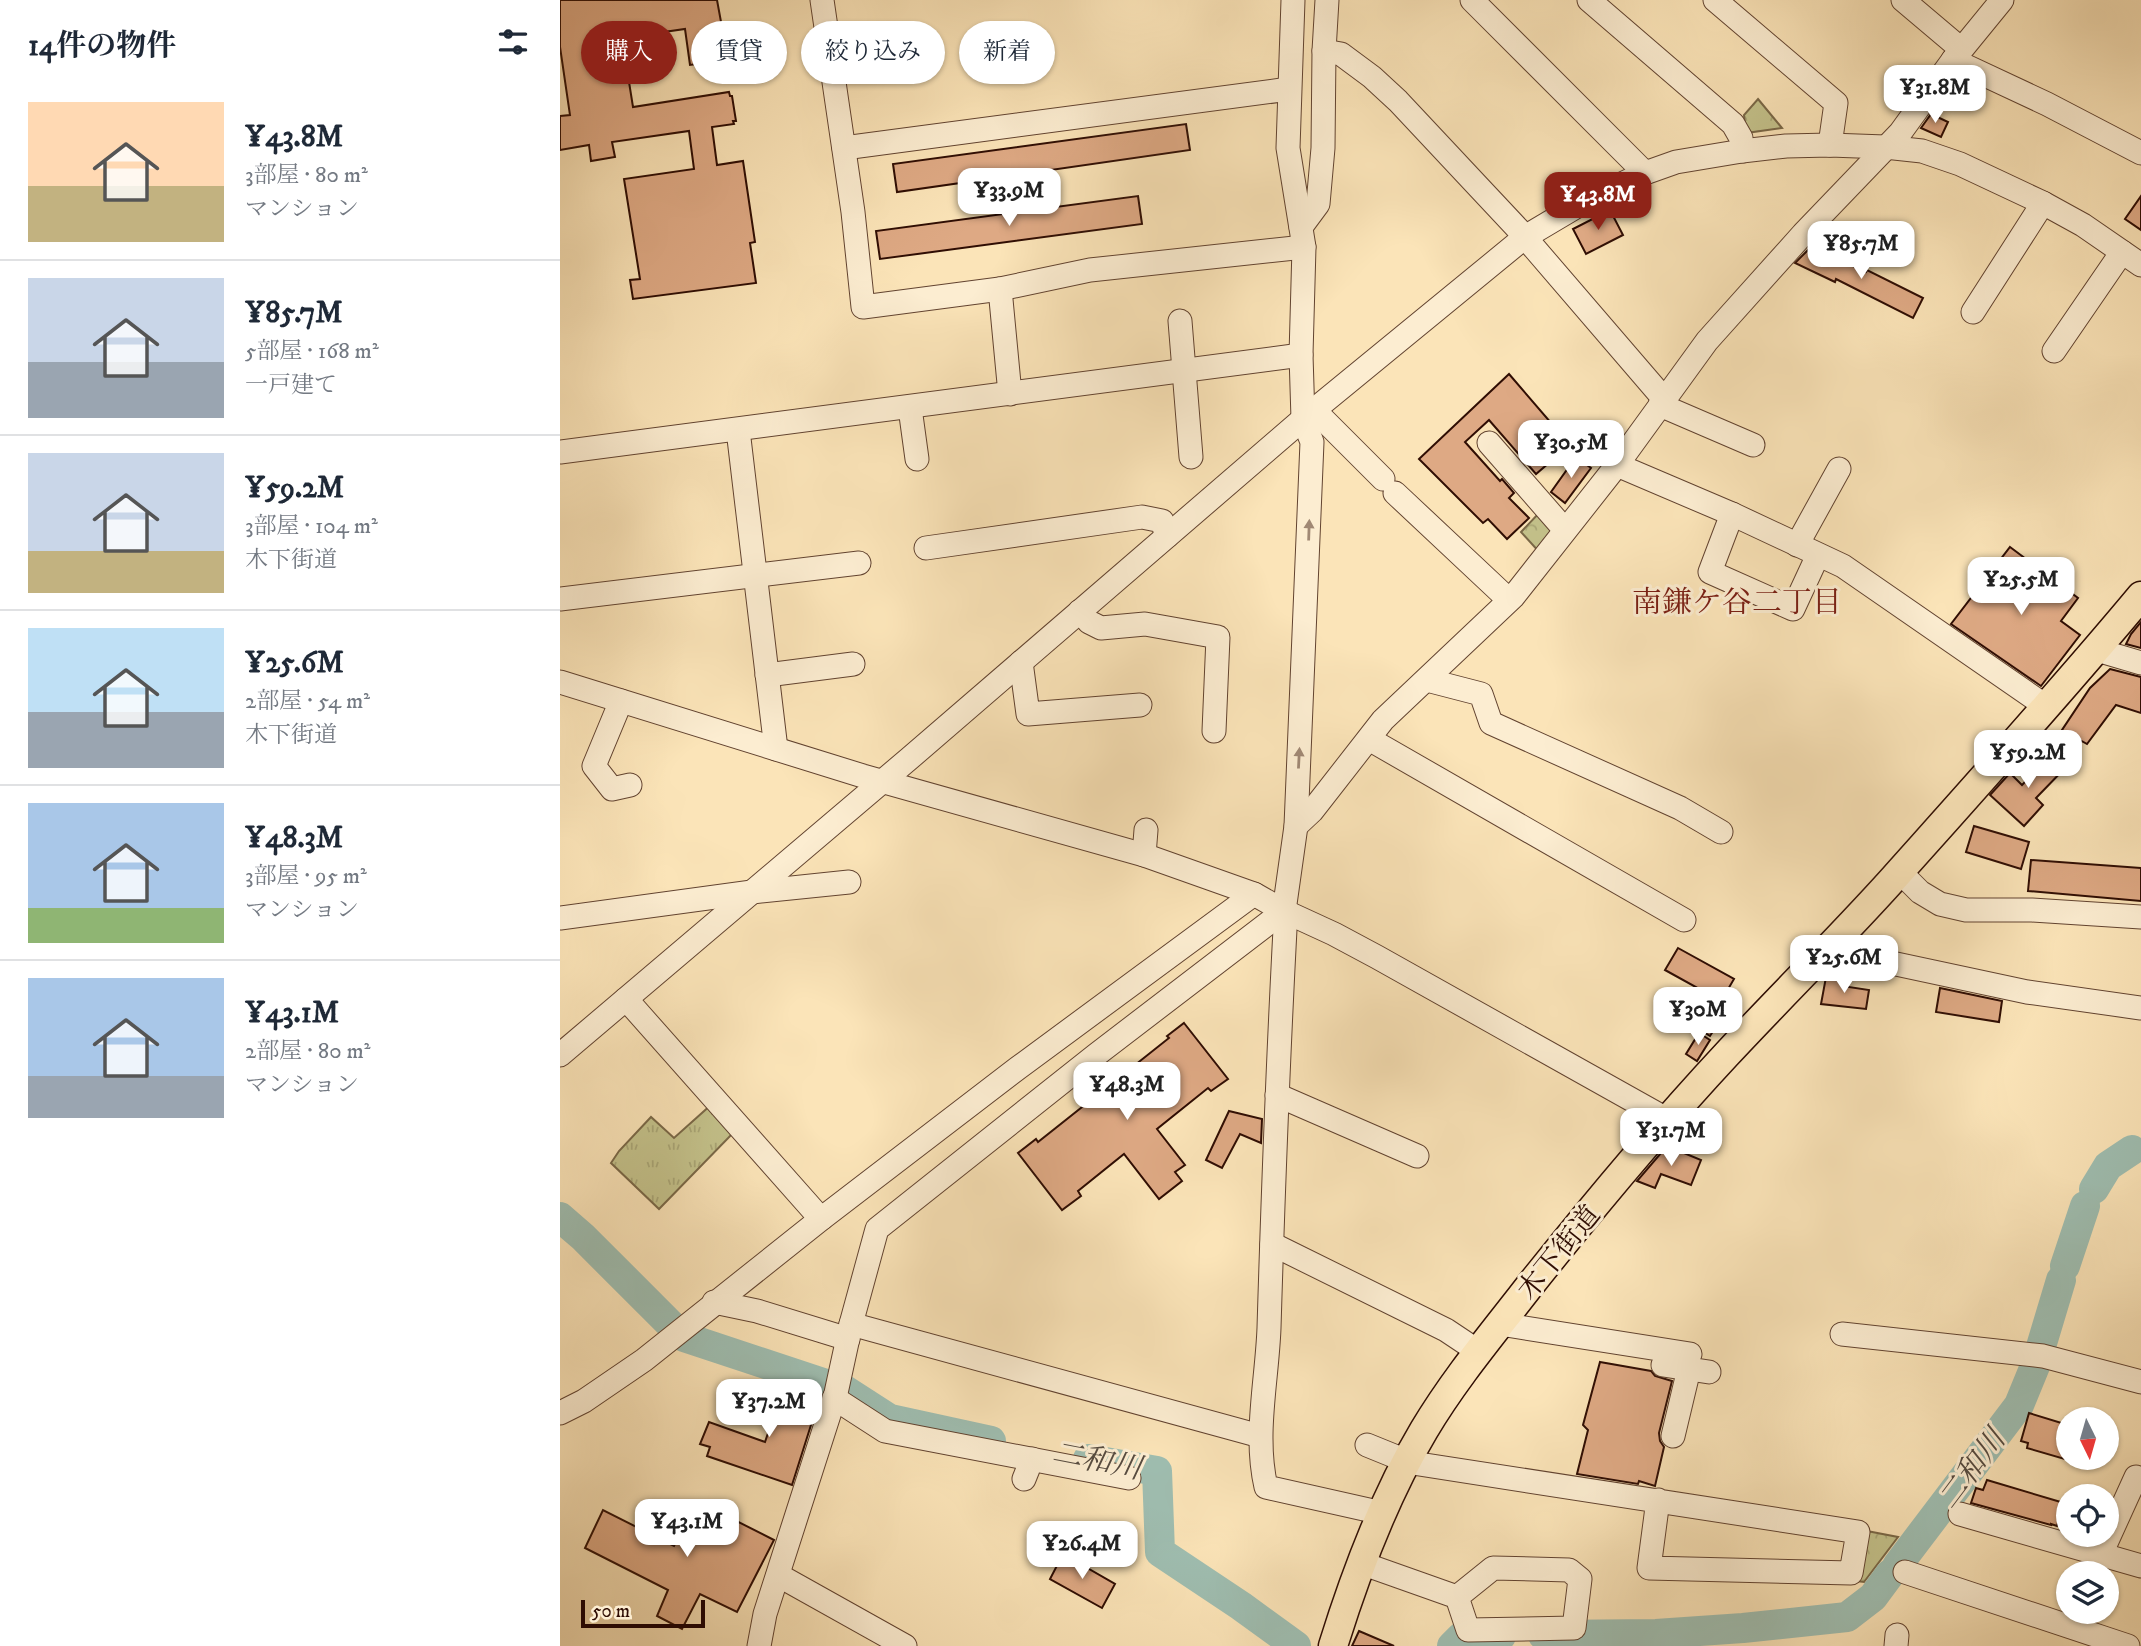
<!DOCTYPE html>
<html lang="ja">
<meta charset="utf-8">
<style>
body{margin:0;font-family:"IM FELL DW Pica","Noto Serif JP",serif;background:#f2f2f3;color:#1f2937;height:100vh;display:flex;flex-direction:column;font-size:26px;white-space:nowrap}
*{box-sizing:border-box;margin:0}
p{font-size:23px;color:#747a83}
.icon{flex:none;width:38px;height:38px;fill:none;stroke:currentColor;stroke-width:2;stroke-linecap:round;stroke-linejoin:round}
.map{position:relative;flex:1;overflow:hidden}
.side{display:flex;flex-direction:column;background:#fff;width:560px}
.side>*{flex:none}
.guide{position:absolute;left:21px;top:21px;width:665px;height:63px;display:flex;gap:14px}
.needle{width:46px;rotate:175deg}
.fabs{position:absolute;left:1496px;top:1407px;display:grid;gap:14px}
.fabs a{display:grid;place-items:center;width:63px;height:63px;border-radius:50%;background:#fff;box-shadow:0 2px 5px #0004;font-size:35px}
.scale{position:absolute;left:21px;bottom:18px;width:124px;box-sizing:border-box;padding-left:7px;border:4px solid #2f0d03;border-top:0;font-size:19px;line-height:24px;white-space:nowrap;color:#2f0d03;-webkit-text-stroke:5px #fcedd1;paint-order:stroke}
.price{position:absolute;translate:-50% -60px;padding:0 16px;border-radius:14px;background:#fff;color:#222;font-size:23px;line-height:46px;filter:drop-shadow(0 2px 4px #0008)}
.price::after{content:'';position:absolute;left:50%;top:42px;width:21px;height:16px;margin-left:-10px;background:inherit;clip-path:polygon(0 0,100% 0,50% 100%)}
.price.active{background:#8f2418;color:#fff}
ul{padding:0;list-style:none}
li{display:flex;align-items:center;gap:21px;height:175px;padding:0 28px}
li+li{border-top:2px solid #e0e1e3}
li span{display:grid;place-items:center;flex:none;width:196px;height:140px;border-radius:0px;color:#555}
li>.icon{margin-inline-start:auto}
span .icon{width:84px;height:84px;fill:#fffc;stroke-width:1}
li b{font-size:30px}
h2{display:flex;justify-content:space-between;align-items:center;height:84px;padding:0 28px;font-size:30px}
.tag{padding:0 24px;border-radius:32px;background:#fff;box-shadow:0 2px 5px #0004;font-size:24px;line-height:63px}
.tag.active{background:#8f2418;color:#fff}
main{display:flex;flex:1;min-height:0}
.map>svg:first-child{display:block}
.grass{fill:url(#grass-tufts);stroke:#7a6847;stroke-width:2}
.forest{fill:url(#forest-crowns);stroke:#7a6847;stroke-width:2}
.lines{fill:none;stroke-linecap:round;stroke-linejoin:round}
.river{stroke:#9fbeb1;stroke-width:30}
.building{fill:#dea984;stroke:#2f0d03;stroke-width:2}
.minor-casing{stroke:#624330;stroke-width:25}
.major-casing{stroke:#2f0d03;stroke-width:31}
.minor{stroke:#fcedd1;stroke-width:23}
.major{stroke:#fbe4b8;stroke-width:28}
.oneway{fill:#a08874}
.labels{text-anchor:middle;stroke-width:6;stroke-linejoin:round;paint-order:stroke}
.street-label{font-size:28px;fill:#2f0d03;stroke:#fcedd1}
.neighbourhood-label{font-size:30px;fill:#7a1f14;stroke:#fcedd1}
.water-label{font-size:30px;font-style:italic;fill:#564b40;stroke:#fcedd1}
</style>
<main>
<section class="side">
<h2>14件の物件<svg class="icon" aria-label="filters" viewBox="0 0 24 24"><path d="M4 7h16M4 17h16"/><circle cx="9" cy="7" r="2"/><circle cx="15" cy="17" r="2"/></svg></h2>
<ul>
<li><span style="background:linear-gradient(#ffd9b3 60%,#c2b280 0)"><svg class="icon" aria-label="home" viewBox="0 0 24 24"><path d="M3 11l9-7 9 7M6 9v11h12V9"/></svg></span><div><b>¥43.8M</b><p>3部屋 · 80 m²</p><p>マンション</p></div></li>
<li><span style="background:linear-gradient(#c9d6e8 60%,#9aa5b1 0)"><svg class="icon" aria-label="home" viewBox="0 0 24 24"><path d="M3 11l9-7 9 7M6 9v11h12V9"/></svg></span><div><b>¥85.7M</b><p>5部屋 · 168 m²</p><p>一戸建て</p></div></li>
<li><span style="background:linear-gradient(#c9d6e8 70%,#c2b280 0)"><svg class="icon" aria-label="home" viewBox="0 0 24 24"><path d="M3 11l9-7 9 7M6 9v11h12V9"/></svg></span><div><b>¥59.2M</b><p>3部屋 · 104 m²</p><p>木下街道</p></div></li>
<li><span style="background:linear-gradient(#bfe0f5 60%,#9aa5b1 0)"><svg class="icon" aria-label="home" viewBox="0 0 24 24"><path d="M3 11l9-7 9 7M6 9v11h12V9"/></svg></span><div><b>¥25.6M</b><p>2部屋 · 54 m²</p><p>木下街道</p></div></li>
<li><span style="background:linear-gradient(#a9c7e8 75%,#8fb573 0)"><svg class="icon" aria-label="home" viewBox="0 0 24 24"><path d="M3 11l9-7 9 7M6 9v11h12V9"/></svg></span><div><b>¥48.3M</b><p>3部屋 · 95 m²</p><p>マンション</p></div></li>
<li><span style="background:linear-gradient(#a9c7e8 70%,#9aa5b1 0)"><svg class="icon" aria-label="home" viewBox="0 0 24 24"><path d="M3 11l9-7 9 7M6 9v11h12V9"/></svg></span><div><b>¥43.1M</b><p>2部屋 · 80 m²</p><p>マンション</p></div></li>
</ul>
</section>
<div class="map">
<svg width="1581" height="1646" viewBox="0 0 1581 1646">
<defs>
<pattern id="grass-tufts" width="24" height="20" patternUnits="userSpaceOnUse" patternTransform="scale(1.75)"><rect width="24" height="20" fill="#c4c28b"/><path d="M3 7l-1-3M5 7V3M7 7l1-3M15 17l-1-3M17 17v-4M19 17l1-3" fill="none" stroke="#a9a676"/></pattern>
<pattern id="forest-crowns" width="20" height="18" patternUnits="userSpaceOnUse" patternTransform="scale(1.75)"><rect width="20" height="18" fill="#c4c28b"/><path d="M2 6a3 3 0 1 1 6 0M12 15a3 3 0 1 1 6 0" fill="none" stroke="#a9a676"/></pattern>
</defs>
<rect width="100%" height="100%" fill="#fbe4b8"/>
<filter id="stains"><feTurbulence type="fractalNoise" baseFrequency=".00286" numOctaves="4"/><feColorMatrix values="0 0 0 0 .2 0 0 0 0 .09 0 0 0 0 .02 0 0 0 .5 -.17"/></filter>
<radialGradient id="worn" r=".72"><stop offset=".6" stop-color="#630" stop-opacity="0"/><stop offset="1" stop-color="#630" stop-opacity=".3"/></radialGradient>
<polygon class="grass" points="152,1104 176,1130 99,1209 51,1163 59,1151 91,1117 114,1138"/>
<g class="forest">
<polygon points="1198,99 1222,128 1186,133 1184,115"/>
<polygon points="981,511 993,532 981,554 961,532"/>
<polygon points="1307,1531 1338,1537 1304,1582 1295,1581"/>
</g>
<g class="lines">
<g class="river">
<polyline points="1534,1189 1548,1166 1572,1150"/>
<polyline points="0,1217 23,1237 115,1329"/>
<polyline points="1505,1266 1525,1206"/>
<polyline points="124,1337 269,1385"/>
<polyline points="1480,1350 1501,1280"/>
<polyline points="285,1390 330,1419 431,1441"/>
<polyline points="528,1459 597,1471 600,1552 681,1606 736,1646"/>
<polyline points="1337,1566 1459,1405 1475,1366"/>
<polyline points="983,1635 1096,1634 1183,1628 1287,1617 1313,1597 1330,1574"/>
<polyline points="892,1646 901,1637 941,1636"/>
</g>
</g>
<g class="building">
<polygon points="0,0 157,0 168,60 130,65 125,29 62,38 73,107 169,92 170,96 172,96 176,121 173,121 174,124 152,127 157,165 183,161 195,242 190,243 196,283 73,299 70,280 80,279 64,179 134,169 129,131 52,142 55,157 31,161 29,145 0,150 0,116 10,115 0,47"/>
<polygon points="1371,114 1388,122 1381,137 1361,128"/>
<polygon points="626,124 630,150 337,192 333,164"/>
<polygon points="578,196 582,224 320,259 316,231"/>
<polygon points="1581,196 1581,230 1565,219"/>
<polygon points="1050,210 1063,235 1026,254 1013,229"/>
<polygon points="1251,247 1306,272 1307,270 1363,298 1353,318 1276,279 1275,282 1235,263"/>
<polygon points="949,374 1010,445 976,474 929,420 905,442 940,481 942,479 954,493 949,498 969,518 947,539 928,519 923,523 859,459"/>
<polygon points="1016,457 1031,468 1005,503 991,492"/>
<polygon points="1450,547 1518,598 1501,621 1520,635 1481,686 1391,624"/>
<polygon points="1581,622 1581,648 1566,644 1571,634"/>
<polygon points="1550,669 1581,677 1581,713 1556,705 1527,744 1502,730 1530,688"/>
<polygon points="1494,752 1508,765 1476,798 1483,805 1464,826 1430,795 1450,773 1462,785"/>
<polygon points="1414,826 1469,842 1461,869 1406,852"/>
<polygon points="1471,860 1581,868 1581,901 1468,891"/>
<polygon points="1118,948 1174,979 1150,1020 1157,1025 1150,1036 1126,1021 1145,992 1105,970"/>
<polygon points="1266,977 1283,979 1282,986 1309,990 1306,1009 1261,1004"/>
<polygon points="1380,988 1442,1001 1439,1022 1376,1012"/>
<polygon points="624,1023 668,1079 651,1091 648,1088 597,1129 625,1165 615,1172 622,1181 599,1199 564,1154 518,1191 521,1196 502,1210 458,1153 476,1139 478,1142 609,1038 607,1036"/>
<polygon points="1139,1033 1150,1040 1137,1061 1126,1054"/>
<polygon points="669,1111 702,1119 701,1143 680,1134 662,1168 646,1160"/>
<polygon points="1107,1146 1141,1160 1131,1185 1101,1174 1095,1188 1077,1181"/>
<polygon points="1040,1362 1091,1371 1095,1376 1112,1381 1099,1433 1100,1441 1104,1447 1095,1486 1079,1481 1078,1484 1017,1474 1028,1430 1023,1425"/>
<polygon points="225,1383 257,1394 253,1405 257,1406 232,1485 147,1456 150,1447 140,1444 149,1422 205,1442"/>
<polygon points="1469,1413 1508,1425 1508,1460 1467,1448 1468,1443 1461,1441"/>
<polygon points="1427,1480 1504,1503 1497,1526 1491,1524 1491,1525 1411,1503 1416,1488 1423,1490"/>
<polygon points="137,1501 214,1540 177,1612 140,1594 122,1629 97,1616 108,1590 25,1548 43,1510 114,1546"/>
<polygon points="503,1554 555,1584 542,1608 490,1579"/>
<polygon points="799,1631 834,1646 792,1646"/>
</g>
<g class="lines">
<g class="minor-casing">
<g id="minor">
<polyline points="262,0 293,212 303,307 440,289 530,270 744,247"/>
<path d="M733 0 728 148 744 247 741 355 743 419 752 442 736 826 724 911 725 929C718 1062 713 1195 709 1328 707 1381 694 1435 706 1487L822 1513"/>
<polyline points="912,0 1085,173"/>
<polyline points="1029,0 1173,124 1181,138 1182,151"/>
<polyline points="1155,0 1276,103 1270,145"/>
<polyline points="1343,0 1401,49"/>
<polyline points="764,51 781,54 812,77 838,101 957,228 1104,399"/>
<polyline points="1393,60 1487,104 1581,153"/>
<polyline points="284,148 729,89"/>
<polyline points="741,227 758,204 763,148 764,51 767,0"/>
<polyline points="440,289 450,394"/>
<polyline points="1413,312 1483,203"/>
<polyline points="620,321 631,457"/>
<polyline points="1494,351 1562,252"/>
<polyline points="1100,405 1193,445"/>
<polyline points="350,408 357,459"/>
<polyline points="754,410 823,479"/>
<polyline points="178,430 216,749"/>
<polyline points="929,443 1005,530"/>
<polyline points="0,452 741,355"/>
<polyline points="1057,465 1172,514 1283,566 1487,707"/>
<polyline points="835,493 949,600"/>
<polyline points="1172,514 1150,572 1233,609 1258,555"/>
<polyline points="1237,545 1279,469"/>
<polyline points="366,548 582,517 602,521 607,536"/>
<polyline points="0,599 299,563"/>
<polyline points="520,611 529,622 541,628 585,624 658,637 654,731"/>
<polyline points="1537,650 1581,663"/>
<polyline points="461,662 468,714 580,705"/>
<polyline points="207,675 293,664"/>
<polyline points="867,680 921,694 931,723 1120,808 1161,832"/>
<polyline points="0,682 303,776 584,855 694,894 724,911 774,934 817,957 1108,1120"/>
<polyline points="61,701 34,766 52,789 70,785"/>
<polyline points="809,739 1124,920"/>
<polyline points="736,826 752,811 823,720 953,597 1057,465 1147,341 1243,234 1340,133 1393,60 1442,0"/>
<polyline points="584,855 586,830"/>
<polyline points="1339,871 1360,892 1380,904 1406,910 1472,910 1581,917"/>
<polyline points="0,918 192,892 289,882"/>
<polyline points="1266,949 1467,992 1581,1008"/>
<polyline points="66,999 261,1219"/>
<polyline points="0,1055 350,758 743,419 965,237 1024,202 1085,173 1116,162 1182,151 1226,146 1270,145 1325,147 1362,151 1400,164 1483,203 1523,225 1581,265"/>
<polyline points="717,1095 857,1156"/>
<polyline points="712,1244 886,1330 910,1346 920,1349"/>
<polyline points="154,1302 197,1311 288,1339"/>
<polyline points="291,1324 700,1436"/>
<polyline points="940,1324 1130,1354"/>
<polyline points="1282,1334 1483,1356 1581,1382"/>
<polyline points="1103,1365 1149,1372"/>
<polyline points="274,1398 325,1431 569,1478"/>
<polyline points="0,1413 24,1401 84,1360 261,1219 458,1068 694,894"/>
<polyline points="1113,1436 1129,1369"/>
<polyline points="807,1445 839,1458 859,1464 1298,1532 1291,1573 1089,1568 1098,1500"/>
<polyline points="464,1479 472,1459"/>
<polyline points="1400,1514 1581,1566"/>
<polyline points="1541,1554 1576,1477"/>
<polyline points="801,1563 897,1597 908,1630 1014,1628 1020,1579 1009,1570 933,1568 897,1597"/>
<polyline points="1345,1572 1568,1646"/>
<polyline points="218,1575 345,1646"/>
<polyline points="199,1646 205,1614 276,1393 291,1324 317,1229 536,1055 724,911"/>
<polyline points="1336,1646 1337,1635"/>
</g>
</g>
<g class="major-casing">
<path id="major" d="M773 1646C796 1572 824 1497 864 1430 895 1378 934 1332 971 1284 1034 1205 1098 1128 1167 1054 1222 995 1279 939 1333 879 1417 785 1501 692 1581 596"/>
</g>
<use href="#minor" class="minor"/>
<use href="#major" class="major"/>
</g>
<defs><path id="oneway-solid" d="M-6-.8H1V-3.2L6.5 0L1 3.2V.8H-6Z" transform="scale(1.75)"/></defs>
<g class="oneway">
<use href="#oneway-solid" transform="translate(749 530) rotate(-88)"/>
<use href="#oneway-solid" transform="translate(739 758) rotate(-87)"/>
</g>
<g class="labels">
<g class="street-label">
<text transform="translate(998 1252) rotate(-51)" y="10">木下街道</text>
</g>
<g class="neighbourhood-label">
<text x="1177" y="612">南鎌ケ谷二丁目</text>
</g>
<g class="water-label">
<text transform="translate(537 1460) rotate(11)" y="10">二和川</text>
<text transform="translate(1411 1469) rotate(-53)" y="10">二和川</text>
</g>
</g>
<rect width="100%" height="100%" filter="url(#stains)"/>
<rect width="100%" height="100%" fill="url(#worn)"/>
</svg>
<div class="fabs">
<a><svg class="needle" viewBox="-14 -14 28 28"><path d="M0-13l5 13h-10z" fill="#e53935"/><path d="M0 13l5-13h-10z" fill="#747a83"/></svg></a>
<a><svg class="icon" aria-label="locate" viewBox="0 0 24 24"><circle cx="12" cy="12" r="6"/><path d="M12 2v4M12 18v4M2 12h4M18 12h4"/></svg></a>
<a><svg class="icon" aria-label="layers" viewBox="0 0 24 24"><path d="M12 4l9 5-9 5-9-5zM3 14l9 5 9-5"/></svg></a>
</div>
<div class="scale">50 m</div>
<b class="price" style="left:1375px;top:125px">¥31.8M</b>
<b class="price" style="left:449px;top:228px">¥33.9M</b>
<b class="price active" style="left:1038px;top:232px">¥43.8M</b>
<b class="price" style="left:1301px;top:281px">¥85.7M</b>
<b class="price" style="left:1011px;top:480px">¥30.5M</b>
<b class="price" style="left:1461px;top:617px">¥25.5M</b>
<b class="price" style="left:1468px;top:790px">¥59.2M</b>
<b class="price" style="left:1284px;top:995px">¥25.6M</b>
<b class="price" style="left:1138px;top:1047px">¥30M</b>
<b class="price" style="left:567px;top:1122px">¥48.3M</b>
<b class="price" style="left:1111px;top:1168px">¥31.7M</b>
<b class="price" style="left:209px;top:1439px">¥37.2M</b>
<b class="price" style="left:127px;top:1559px">¥43.1M</b>
<b class="price" style="left:522px;top:1581px">¥26.4M</b>
<div class="guide">
<a class="tag active">購入</a>
<a class="tag">賃貸</a>
<a class="tag">絞り込み</a>
<a class="tag">新着</a>
</div>
</div>
</main>
